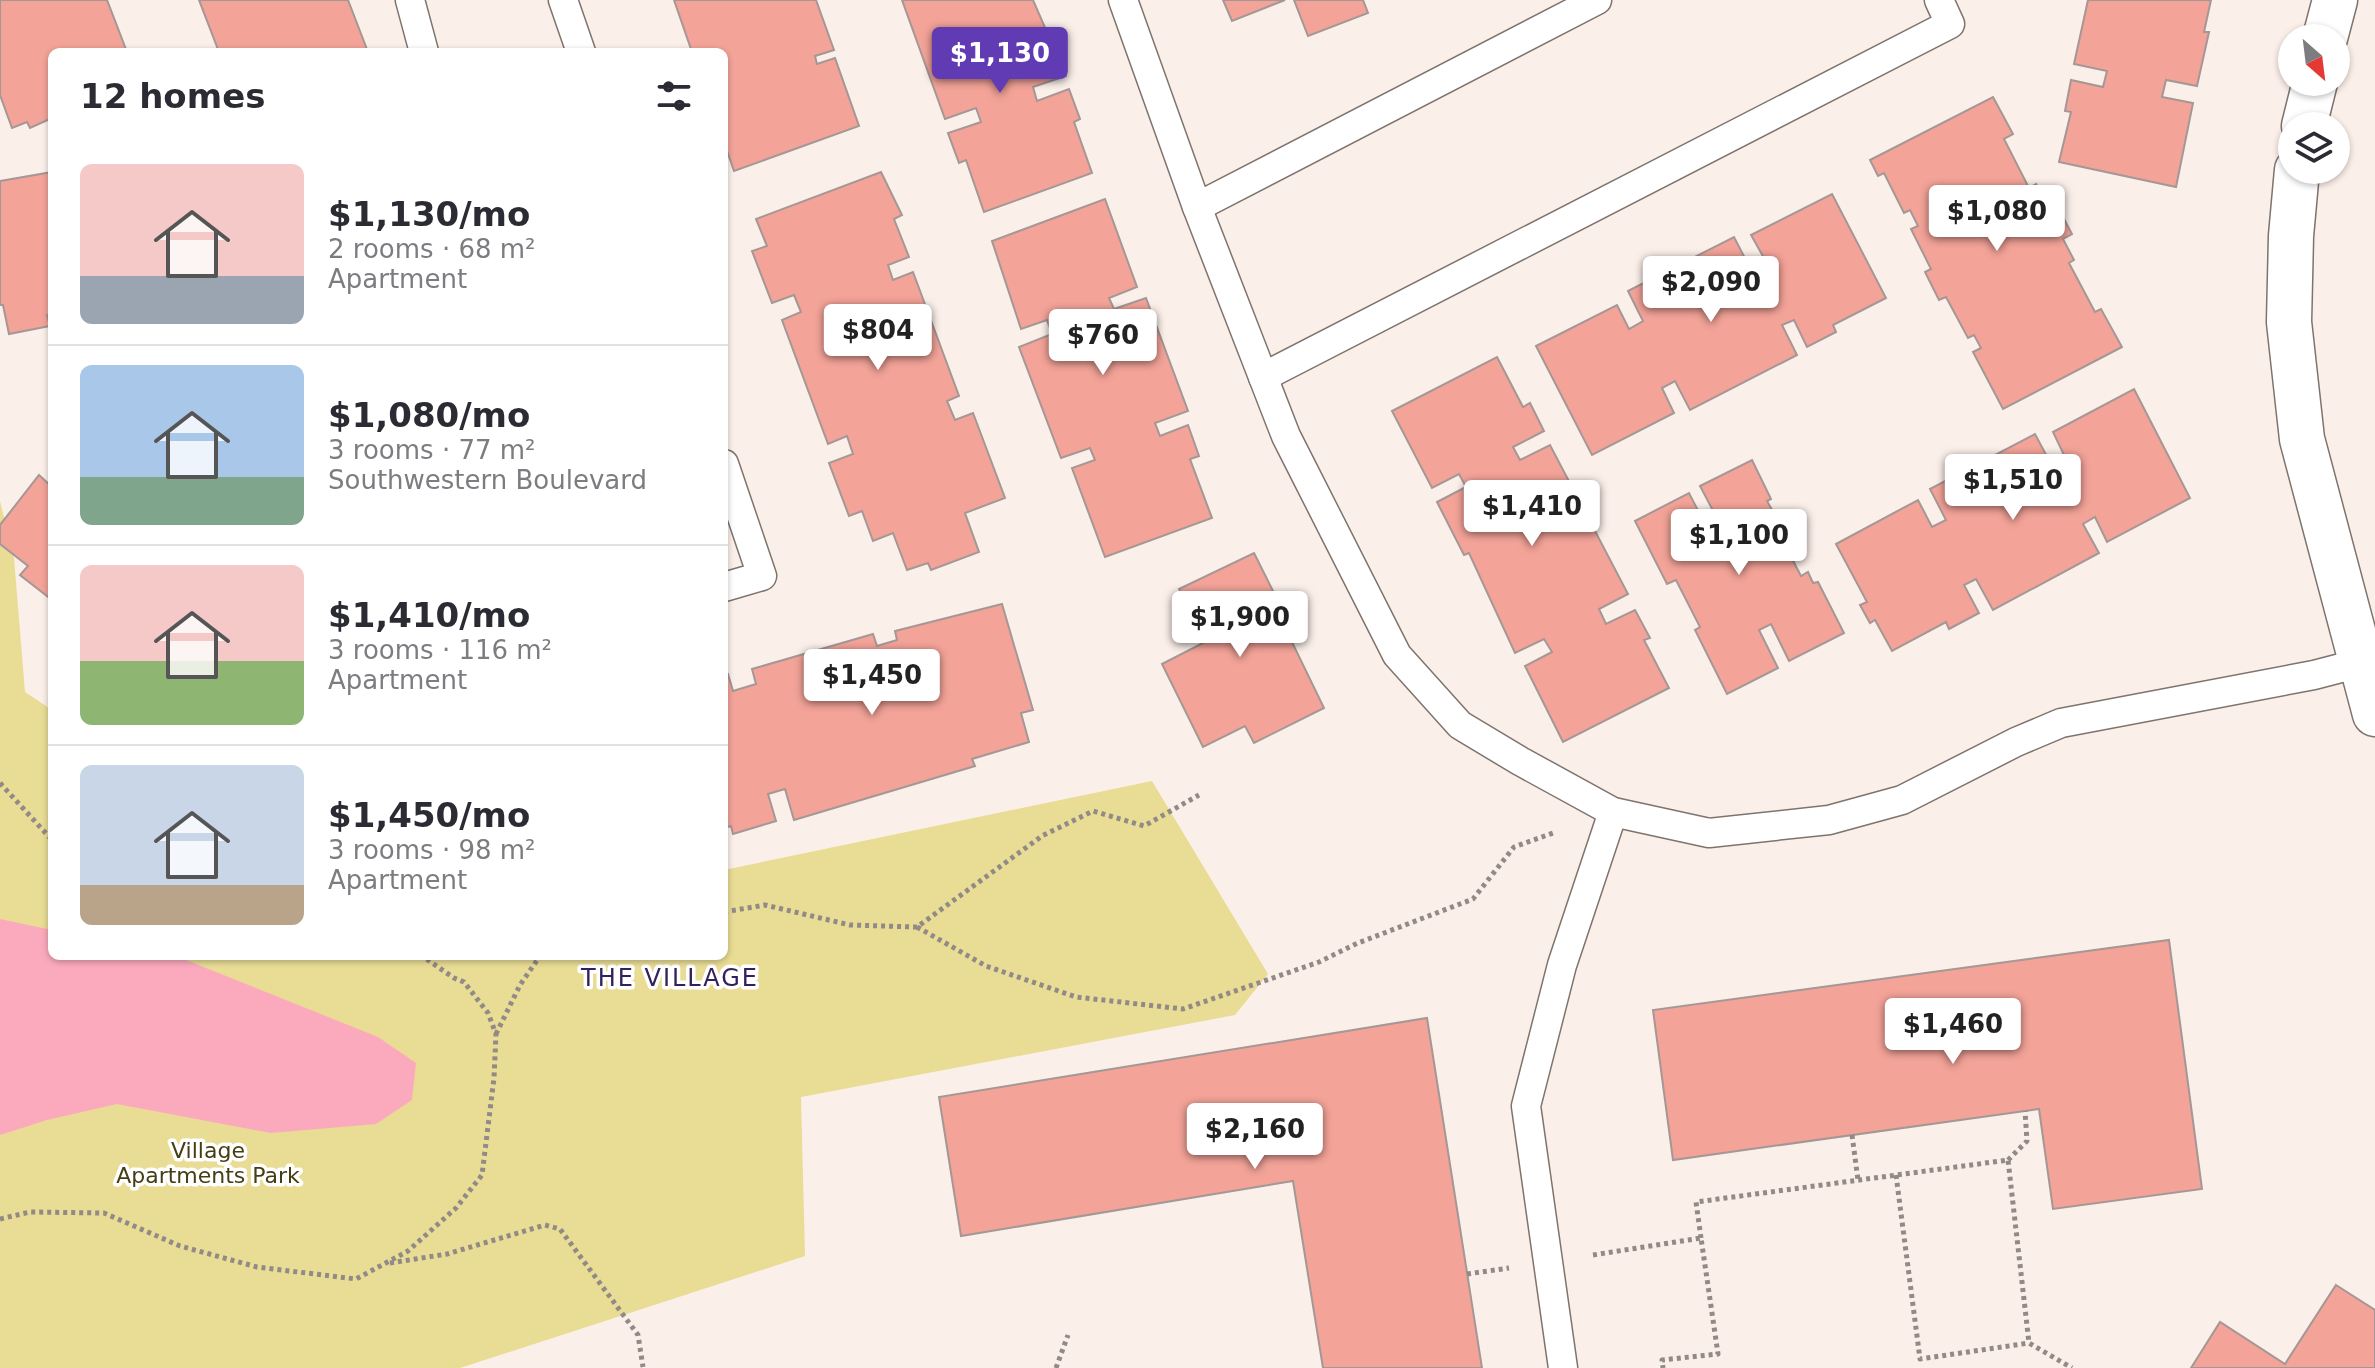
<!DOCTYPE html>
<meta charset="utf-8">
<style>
body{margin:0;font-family:"DejaVu Sans",sans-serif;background:#f7f7f7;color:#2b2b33;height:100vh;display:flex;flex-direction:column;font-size:30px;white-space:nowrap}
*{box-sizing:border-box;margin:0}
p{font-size:26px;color:#7c7c81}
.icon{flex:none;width:44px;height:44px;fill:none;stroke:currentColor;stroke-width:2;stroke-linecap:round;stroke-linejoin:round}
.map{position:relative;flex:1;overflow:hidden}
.side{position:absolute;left:48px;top:48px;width:680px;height:912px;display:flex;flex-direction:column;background:#fff;border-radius:12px;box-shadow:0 2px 6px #0004}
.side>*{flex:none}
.needle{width:52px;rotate:152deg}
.controls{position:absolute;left:2278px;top:24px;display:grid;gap:16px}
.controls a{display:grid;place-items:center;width:72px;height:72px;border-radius:50%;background:#fff;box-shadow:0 2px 6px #0004;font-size:40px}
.price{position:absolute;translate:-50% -68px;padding:0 18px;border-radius:8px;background:#fff;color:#222;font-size:26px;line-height:52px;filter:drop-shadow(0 2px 4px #0008)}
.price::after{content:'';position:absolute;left:50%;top:48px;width:24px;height:18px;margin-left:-12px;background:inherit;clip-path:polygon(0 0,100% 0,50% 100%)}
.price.on{background:#613bb3;color:#fff}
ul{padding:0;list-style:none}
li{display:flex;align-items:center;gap:24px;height:200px;padding:0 32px}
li+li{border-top:2px solid #e1e1e2}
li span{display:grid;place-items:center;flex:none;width:224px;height:160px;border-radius:12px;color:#555}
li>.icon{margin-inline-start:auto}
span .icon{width:96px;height:96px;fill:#fffc;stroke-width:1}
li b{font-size:34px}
h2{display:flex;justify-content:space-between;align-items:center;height:96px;padding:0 32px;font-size:34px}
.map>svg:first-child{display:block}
.green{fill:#e9dc95}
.water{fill:#fbaabd}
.building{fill:#f3a398;stroke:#a49795;stroke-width:2}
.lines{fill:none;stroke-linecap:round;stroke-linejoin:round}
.lane-casing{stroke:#7e736d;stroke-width:31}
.secondary-casing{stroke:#7e736d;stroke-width:47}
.path{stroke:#928a86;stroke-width:5;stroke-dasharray:4 4;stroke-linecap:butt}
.lane{stroke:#fff;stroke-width:28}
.secondary{stroke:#fff;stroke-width:44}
.labels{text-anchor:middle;stroke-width:7;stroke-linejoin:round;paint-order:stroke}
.park-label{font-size:22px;fill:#453e13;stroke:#fff}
.neighbourhood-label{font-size:24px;letter-spacing:2px;fill:#32215c;stroke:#fff}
</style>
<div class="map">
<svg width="2375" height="1368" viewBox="0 0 2375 1368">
<rect width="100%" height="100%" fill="#fbefe9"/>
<polygon class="green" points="0,501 14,558 25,692 52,710 52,956 724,956 724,870 1152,781 1268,974 1235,1015 801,1097 805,1256 460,1368 0,1368"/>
<polygon class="water" points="0,919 52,930 52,956 176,956 378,1037 416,1063 412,1100 376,1124 271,1133 117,1104 47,1120 0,1135"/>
<g class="building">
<polygon points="0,0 107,0 127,52 52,52 52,118 30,128 27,122 12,128 0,95"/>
<polygon points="199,0 348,0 368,52 219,52"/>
<polygon points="674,0 816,0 834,50 815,56 817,64 835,58 859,126 734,171 724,142 724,98 726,97 724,91 724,52 692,52"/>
<polygon points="902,0 1033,0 1066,76 1033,87 1037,101 1069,89 1080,119 1074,122 1092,173 984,212 966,160 959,163 948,133 981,122 976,108 945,119"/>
<polygon points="1223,0 1285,0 1232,21"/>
<polygon points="1294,0 1363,0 1368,13 1308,36"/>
<polygon points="2088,0 2211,0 2204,32 2209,32 2197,86 2166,80 2162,97 2193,103 2176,187 2059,162 2071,112 2065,111 2071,80 2103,87 2107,71 2074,64"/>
<polygon points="1993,97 2013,134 2004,139 2029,188 2036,184 2047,206 2055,202 2072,234 2063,239 2074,260 2069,263 2095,312 2101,309 2122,347 2003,409 1973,352 1981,348 1974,335 1968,338 1946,297 1939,300 1925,272 1931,269 1911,229 1918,226 1910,210 1904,213 1884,173 1878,176 1870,160"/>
<polygon points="52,172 52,314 47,315 50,326 9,334 3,305 0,305 0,181"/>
<polygon points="881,172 902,215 894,219 909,257 888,265 893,280 913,272 959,396 947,401 955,420 973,413 1005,498 965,513 979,552 931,570 928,563 907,570 893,533 873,541 862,511 849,516 829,463 853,454 847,436 828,444 782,320 801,312 794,295 772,303 752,251 767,246 756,219"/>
<polygon points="1832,194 1886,298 1833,325 1836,332 1807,347 1794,320 1782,325 1797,355 1690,410 1675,381 1662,388 1674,413 1592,455 1536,346 1617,305 1629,329 1643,321 1628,291 1734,237 1749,266 1764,258 1751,235"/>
<polygon points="1105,199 1137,287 1109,298 1114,309 1146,298 1188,411 1155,423 1160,436 1188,425 1199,456 1190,459 1212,518 1105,557 1072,468 1095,460 1090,448 1061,458 1019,347 1052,334 1047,320 1021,329 992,241"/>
<polygon points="1497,357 1523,407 1530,403 1544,431 1513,447 1520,460 1550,445 1628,594 1599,609 1606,624 1635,610 1650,638 1644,640 1669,688 1563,742 1525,666 1552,652 1544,639 1515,653 1469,553 1464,555 1437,502 1466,487 1459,474 1432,488 1392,411"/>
<polygon points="2134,389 2190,498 2107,542 2095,517 2083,524 2099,553 1993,610 1976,579 1964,585 1979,613 1949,629 1946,622 1892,651 1875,620 1870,623 1860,605 1867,602 1836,544 1918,500 1932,527 1946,520 1930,489 2035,434 2051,464 2065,457 2053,432"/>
<polygon points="1752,460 1771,499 1767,501 1780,524 1775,526 1801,576 1808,572 1813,583 1818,582 1844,633 1789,661 1771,624 1759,630 1778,668 1727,694 1695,630 1700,627 1676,580 1667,584 1635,521 1689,493 1707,528 1719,522 1700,486"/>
<polygon points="39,475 52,487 52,600 20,575 28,566 0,544 0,525"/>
<polygon points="1254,553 1280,605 1275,607 1324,708 1254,743 1245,726 1203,747 1162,664 1205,642 1179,589"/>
<polygon points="1002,604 1033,710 1021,713 1029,742 972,759 975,766 794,820 785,789 768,794 776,821 733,834 731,826 724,828 724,675 728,674 733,691 756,684 752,669 873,634 877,646 897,640 895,631"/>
<polygon points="2169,940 2202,1189 2053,1209 2039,1109 1673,1160 1653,1010"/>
<polygon points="1427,1018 1482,1368 1323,1368 1293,1181 961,1236 939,1097"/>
<polygon points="2336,1285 2375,1310 2375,1368 2191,1368 2220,1322 2285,1364"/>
</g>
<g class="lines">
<g class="lane-casing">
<g id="lane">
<polyline points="410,0 424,52"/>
<polyline points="563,0 581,52"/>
<polyline points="1123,0 1197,207 1286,436 1397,655 1460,725 1520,761 1613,812 1709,833 1829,820 1902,800 2016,742 2061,723 2314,675 2360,663"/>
<polyline points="1197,207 1597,0"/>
<polyline points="1263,377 1950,24 1939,0"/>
<polyline points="724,464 762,576 724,587"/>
<polyline points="1563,1368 1526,1106 1562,965 1613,812"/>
</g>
</g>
<g class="secondary-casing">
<g id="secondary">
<polyline points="2325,38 2335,0"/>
<polyline points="2304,126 2315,82"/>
<polyline points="2297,170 2291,236 2289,322 2302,439 2375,714"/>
</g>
</g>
<g class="path">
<polyline points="0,783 52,840"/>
<polyline points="724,912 765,905 850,925 917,927 1042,836 1093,811 1144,826 1199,795"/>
<polyline points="917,927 986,966 1076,997 1183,1009 1319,962 1358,943 1473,899 1514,847 1553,833"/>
<polyline points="496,1034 520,985 540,956"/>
<polyline points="1852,1135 1858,1180"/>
<polyline points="2008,1160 2027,1141 2025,1111"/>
<polyline points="1896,1175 1920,1359 2029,1343"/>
<polyline points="0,1219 30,1212 104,1213 180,1246 257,1267 356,1279 408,1251 456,1208 482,1175 494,1078 496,1034 488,1013 464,982 454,978 422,956"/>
<polyline points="1701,1238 1696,1202 2008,1160 2029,1343 2072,1368"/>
<polyline points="1593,1255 1701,1238 1718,1354 1662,1360 1663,1368"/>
<polyline points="390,1263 447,1254 545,1225 560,1229 638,1335 643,1367"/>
<polyline points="1467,1274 1509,1268"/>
<polyline points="1056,1368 1068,1335"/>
</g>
<use href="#lane" class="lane"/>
<use href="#secondary" class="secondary"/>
</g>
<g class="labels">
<g class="park-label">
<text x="208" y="1158">Village<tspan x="208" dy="25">Apartments Park</tspan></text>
</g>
<g class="neighbourhood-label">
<text x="670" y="986">THE VILLAGE</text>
</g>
</g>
</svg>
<div class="controls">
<a><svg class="needle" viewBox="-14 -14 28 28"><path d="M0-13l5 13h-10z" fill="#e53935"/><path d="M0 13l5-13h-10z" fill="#7c7c81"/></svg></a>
<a><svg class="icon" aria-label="layers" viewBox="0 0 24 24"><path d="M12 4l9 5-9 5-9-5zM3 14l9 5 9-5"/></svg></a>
</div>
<b class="price on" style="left:1000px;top:95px">$1,130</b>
<b class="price" style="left:1997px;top:253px">$1,080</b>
<b class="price" style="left:1711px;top:324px">$2,090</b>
<b class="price" style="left:878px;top:372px">$804</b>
<b class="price" style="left:1103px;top:377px">$760</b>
<b class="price" style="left:2013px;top:522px">$1,510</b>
<b class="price" style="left:1532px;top:548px">$1,410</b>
<b class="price" style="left:1739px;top:577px">$1,100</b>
<b class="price" style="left:1240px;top:659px">$1,900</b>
<b class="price" style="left:872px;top:717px">$1,450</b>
<b class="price" style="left:1953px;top:1066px">$1,460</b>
<b class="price" style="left:1255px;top:1171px">$2,160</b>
<section class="side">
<h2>12 homes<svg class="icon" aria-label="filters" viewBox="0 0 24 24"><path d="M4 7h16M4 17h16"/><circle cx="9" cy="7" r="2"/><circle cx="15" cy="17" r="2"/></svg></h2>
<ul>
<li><span style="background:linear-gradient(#f6c9c9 70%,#9aa5b1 0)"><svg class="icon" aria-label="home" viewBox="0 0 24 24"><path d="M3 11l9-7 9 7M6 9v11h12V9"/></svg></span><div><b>$1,130/mo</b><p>2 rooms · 68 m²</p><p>Apartment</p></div></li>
<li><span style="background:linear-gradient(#a9c7e8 70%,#7fa58c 0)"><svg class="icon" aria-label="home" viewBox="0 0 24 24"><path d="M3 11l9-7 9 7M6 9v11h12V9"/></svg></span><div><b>$1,080/mo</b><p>3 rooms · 77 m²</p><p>Southwestern Boulevard</p></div></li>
<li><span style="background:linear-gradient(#f6c9c9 60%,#8fb573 0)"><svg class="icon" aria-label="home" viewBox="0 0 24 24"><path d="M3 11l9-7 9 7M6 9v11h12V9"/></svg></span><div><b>$1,410/mo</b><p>3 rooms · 116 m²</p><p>Apartment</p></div></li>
<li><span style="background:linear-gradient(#c9d6e8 75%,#b9a48a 0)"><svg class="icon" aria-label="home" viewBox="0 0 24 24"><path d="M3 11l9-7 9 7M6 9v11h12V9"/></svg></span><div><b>$1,450/mo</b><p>3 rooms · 98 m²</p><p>Apartment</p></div></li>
</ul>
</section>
</div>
